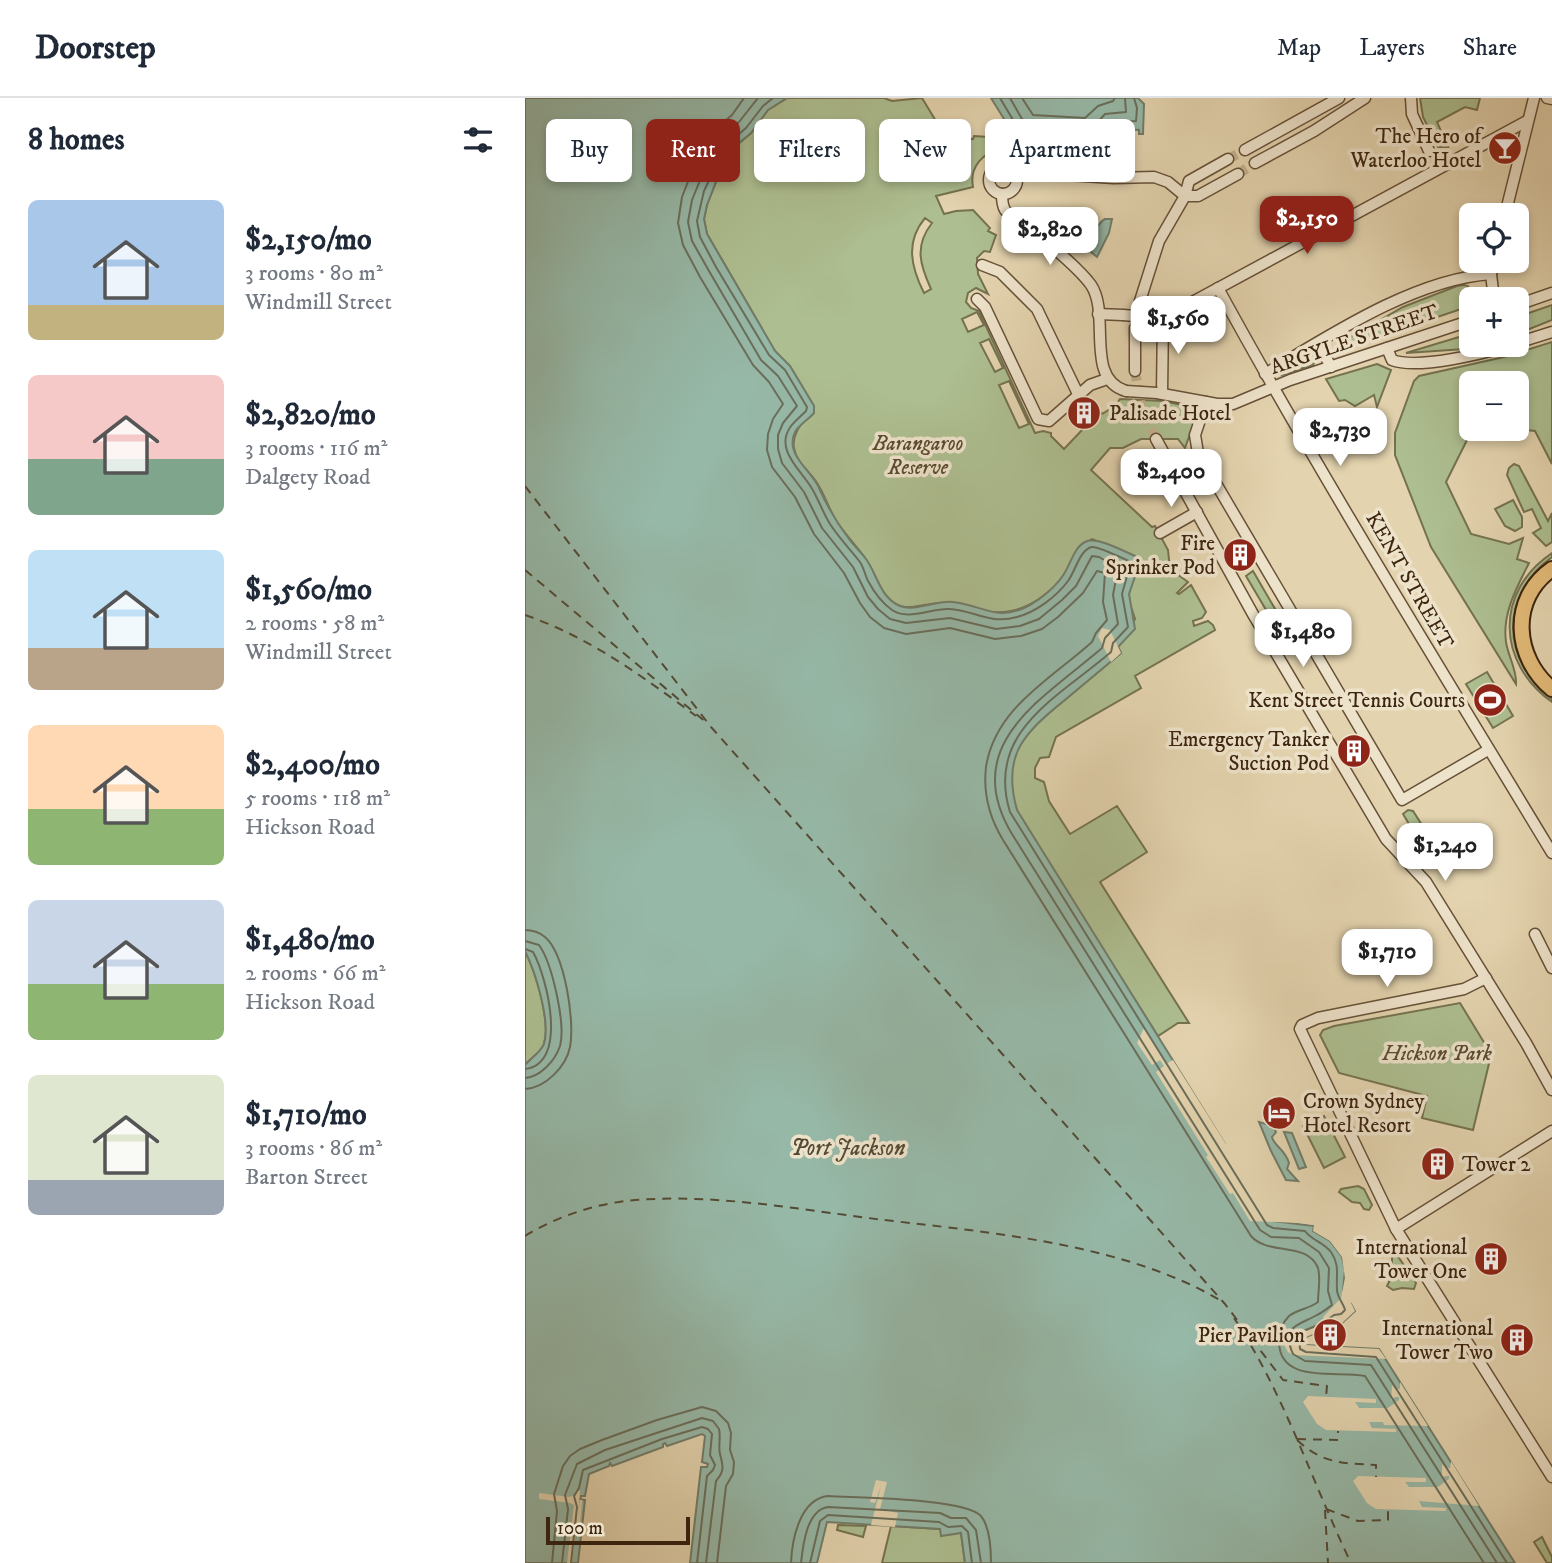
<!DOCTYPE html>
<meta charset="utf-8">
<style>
body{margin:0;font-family:"IM FELL DW Pica",serif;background:#f2f2f3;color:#1f2937;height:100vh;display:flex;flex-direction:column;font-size:26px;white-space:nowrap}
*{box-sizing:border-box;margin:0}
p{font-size:23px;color:#747a83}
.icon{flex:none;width:38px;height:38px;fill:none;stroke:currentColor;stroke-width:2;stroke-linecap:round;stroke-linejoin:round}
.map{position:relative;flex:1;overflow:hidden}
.details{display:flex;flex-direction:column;background:#fff;width:525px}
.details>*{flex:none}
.banner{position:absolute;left:21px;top:21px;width:665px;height:63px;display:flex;gap:14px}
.fabs{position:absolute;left:934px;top:105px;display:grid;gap:14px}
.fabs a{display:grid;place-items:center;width:70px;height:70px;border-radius:10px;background:#fff;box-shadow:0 4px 10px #0003;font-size:35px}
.scale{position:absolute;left:21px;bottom:18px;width:144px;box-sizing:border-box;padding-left:7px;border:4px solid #3d250f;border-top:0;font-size:19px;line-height:24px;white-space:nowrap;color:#3d250f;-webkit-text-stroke:5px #ede2ca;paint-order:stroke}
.price{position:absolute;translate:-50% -60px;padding:0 16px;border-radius:14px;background:#fff;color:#222;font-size:23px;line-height:46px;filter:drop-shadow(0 2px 4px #0008)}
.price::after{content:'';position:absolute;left:50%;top:42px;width:21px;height:16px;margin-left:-10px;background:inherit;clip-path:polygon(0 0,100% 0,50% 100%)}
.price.current{background:#8f2418;color:#fff}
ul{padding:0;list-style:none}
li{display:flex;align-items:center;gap:21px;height:175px;padding:0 28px}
li span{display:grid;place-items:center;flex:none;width:196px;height:140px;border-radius:10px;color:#555}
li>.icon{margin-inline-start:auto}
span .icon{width:84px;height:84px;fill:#fffc;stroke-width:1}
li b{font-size:30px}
h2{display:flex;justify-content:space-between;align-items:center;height:84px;padding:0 28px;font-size:30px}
.chip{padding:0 24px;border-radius:10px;background:#fff;box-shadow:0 4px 10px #0003;font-size:24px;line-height:63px}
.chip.current{background:#8f2418;color:#fff}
header{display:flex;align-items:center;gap:42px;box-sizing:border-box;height:98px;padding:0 35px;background:#fff;border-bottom:2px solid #e0e1e3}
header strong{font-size:33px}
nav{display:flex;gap:38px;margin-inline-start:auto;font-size:24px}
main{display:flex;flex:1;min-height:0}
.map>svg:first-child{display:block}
.green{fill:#adbe90;stroke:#757250;stroke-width:2;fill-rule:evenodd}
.water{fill:#96b8a7;stroke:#727d6a;stroke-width:2}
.pier{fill:#e3d3ae}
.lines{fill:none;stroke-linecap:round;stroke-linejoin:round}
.shore{stroke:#6a6e5b;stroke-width:2}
.ferry{stroke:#534a35;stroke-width:2;stroke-dasharray:9 7;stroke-linecap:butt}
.minor-tunnel{stroke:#c2b08e;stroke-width:10;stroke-dasharray:10 5;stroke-linecap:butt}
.minor-casing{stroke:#665037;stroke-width:13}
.highway-casing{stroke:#3d250f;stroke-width:18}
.minor{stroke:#ede2ca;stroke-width:10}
.highway{stroke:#e2ba77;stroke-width:14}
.minor-bridge-casing{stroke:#665037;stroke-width:13;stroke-linecap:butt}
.minor-bridge{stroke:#ede2ca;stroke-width:10}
.labels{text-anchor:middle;stroke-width:7;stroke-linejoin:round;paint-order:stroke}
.poi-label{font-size:21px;fill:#3d250f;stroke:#ede2ca;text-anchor:end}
.street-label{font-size:21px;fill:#3d250f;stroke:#ede2ca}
.park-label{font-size:21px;font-style:italic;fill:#594b2f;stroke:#ede2ca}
.water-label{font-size:23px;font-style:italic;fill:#534a35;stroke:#ede2ca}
</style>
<header>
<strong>Doorstep</strong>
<nav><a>Map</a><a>Layers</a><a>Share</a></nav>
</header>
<main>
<section class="details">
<h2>8 homes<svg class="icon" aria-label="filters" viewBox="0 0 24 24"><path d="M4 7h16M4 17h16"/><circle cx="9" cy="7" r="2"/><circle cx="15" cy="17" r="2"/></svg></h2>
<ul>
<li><span style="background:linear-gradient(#a9c7e8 75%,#c2b280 0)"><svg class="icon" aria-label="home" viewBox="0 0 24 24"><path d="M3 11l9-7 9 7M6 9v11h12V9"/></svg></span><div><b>$2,150/mo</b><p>3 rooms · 80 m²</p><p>Windmill Street</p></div></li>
<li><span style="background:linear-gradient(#f6c9c9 60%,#7fa58c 0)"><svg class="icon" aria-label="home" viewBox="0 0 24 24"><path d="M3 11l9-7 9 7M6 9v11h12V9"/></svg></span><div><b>$2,820/mo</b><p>3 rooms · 116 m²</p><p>Dalgety Road</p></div></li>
<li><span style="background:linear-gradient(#bfe0f5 70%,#b9a48a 0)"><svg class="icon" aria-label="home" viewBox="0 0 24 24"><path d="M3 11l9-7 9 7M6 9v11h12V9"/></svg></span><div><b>$1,560/mo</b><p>2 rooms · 58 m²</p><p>Windmill Street</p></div></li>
<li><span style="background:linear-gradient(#ffd9b3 60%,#8fb573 0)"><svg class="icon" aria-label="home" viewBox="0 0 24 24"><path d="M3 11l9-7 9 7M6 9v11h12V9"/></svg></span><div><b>$2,400/mo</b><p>5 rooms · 118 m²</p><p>Hickson Road</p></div></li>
<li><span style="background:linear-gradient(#c9d6e8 60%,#8fb573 0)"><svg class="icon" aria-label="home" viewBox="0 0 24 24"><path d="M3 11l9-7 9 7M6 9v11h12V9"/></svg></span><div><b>$1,480/mo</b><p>2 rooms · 66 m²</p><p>Hickson Road</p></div></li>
<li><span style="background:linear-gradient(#dfe7d0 75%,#9aa5b1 0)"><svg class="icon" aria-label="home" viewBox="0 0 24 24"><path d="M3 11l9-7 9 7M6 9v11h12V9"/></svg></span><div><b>$1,710/mo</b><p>3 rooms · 86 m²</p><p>Barton Street</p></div></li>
</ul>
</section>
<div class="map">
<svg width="1027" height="1465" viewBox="0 0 1027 1465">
<rect width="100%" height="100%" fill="#e3d3ae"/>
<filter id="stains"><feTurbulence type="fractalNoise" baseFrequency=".00286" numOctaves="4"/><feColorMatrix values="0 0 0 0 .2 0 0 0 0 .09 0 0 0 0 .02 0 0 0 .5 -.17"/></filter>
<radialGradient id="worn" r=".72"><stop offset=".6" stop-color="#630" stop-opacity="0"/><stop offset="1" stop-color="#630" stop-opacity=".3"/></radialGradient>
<g class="green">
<path d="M262 0H359L367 3 397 0 423 43 433 37H442V41H448L449 38 479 40 477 51C458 54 444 69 448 89L411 98 419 116 431 113 448 112 465 130 463 133 471 137 465 154 459 153 452 160 453 176 463 196 451 190 443 195 441 204 446 210 454 213 510 335 518 333 526 335V338L539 351 575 313 577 316 590 308 595 301 638 303 671 310 672 316 660 350 653 341H616L598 350H585L566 372 627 429 630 428 643 452 645 471 663 484 652 495 654 496 666 487 681 514 677 520 668 523 669 528 683 523 688 527 690 532 610 578 616 590 531 639 524 659 515 660 510 670V680L519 684 524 703 545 736 592 708 622 754 575 784 664 925H653L633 938 495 720C470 662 499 635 541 601 559 586 578 570 596 555L593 549 610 521C608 514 604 506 604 498 604 482 617 472 610 458L567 441C546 453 551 460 538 478 527 494 506 509 486 513 463 518 441 507 418 505 403 504 384 514 371 506 356 497 352 480 344 466 335 451 322 439 312 424 304 412 300 397 292 385 285 374 271 365 269 350 266 334 281 321 289 308L265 268 250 253 182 136 179 121 182 107 199 63 207 51 226 35 243 12ZM400 120 407 125C389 148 395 167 406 191L399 195C386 169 380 144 400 120ZM452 214 459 227 443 234 437 221ZM464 241 478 270 470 274 455 245ZM484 283 504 326 494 330 474 287Z"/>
<polygon points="895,0 955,0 952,12 940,9 912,24 923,49 913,49 898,19"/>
<polygon points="939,187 943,188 948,197 945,208 815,252 812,247 878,209 932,188"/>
<polygon points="1027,207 1027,222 992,236 992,219"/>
<polygon points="947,235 947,247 959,247 940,251 881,255"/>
<path d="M1027 244V366L1010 333 992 331V285H947V331H960L943 340 921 384 946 436 984 446 998 440 992 461 1004 465C992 489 977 515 981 544 983 558 992 572 991 586L906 449 870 357V335L889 283 894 278 979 259Z"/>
<polygon points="786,255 791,261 788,267 757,277 759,269"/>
<polygon points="852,266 866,272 852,309 849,297 830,308 820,302 814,303 801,281"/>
<polygon points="989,366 994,368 1023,423 1027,415 1027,444 1021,448 1008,435 1016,430 1007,411 999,414 982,377 984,370"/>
<polygon points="988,402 997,419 997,429 990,433 980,428 970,411"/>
<path d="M1027 455V459C974 497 976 563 1027 601V604C972 565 969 494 1027 455Z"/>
<polygon points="728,473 767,540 760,544 721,478"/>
<polygon points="962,574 988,618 968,630 941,586"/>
<polygon points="883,712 888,713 902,735 893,741 878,716"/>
<path d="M0 853C10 873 26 923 19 946 16 954 6 960 0 967Z"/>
<polygon points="935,905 960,946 958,952 967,953 948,1032 897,1020 902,998 814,975 795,937 798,932 809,928"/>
<polygon points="799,1018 820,1059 799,1070 778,1028"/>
<polygon points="833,1088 839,1091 847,1107 844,1112 839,1111 835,1105 827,1104 814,1094 816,1091"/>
<polygon points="870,1154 891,1185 889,1191 877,1190 868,1192 862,1188 867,1178 864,1170 867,1165 867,1156"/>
<polygon points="313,1427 341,1428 338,1439 312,1432"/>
<polygon points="366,1428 415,1431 436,1435 440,1465 357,1465"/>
<polygon points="1017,1439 1027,1459 1027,1465 1022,1465 1009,1444"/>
</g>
<g class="water">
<path d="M0 0H262L243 12 226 35 207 51 199 63 182 107 179 121 182 136 250 253 265 268 289 308V315C283 322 274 327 270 334 259 357 287 372 294 390 302 408 312 425 324 441 329 448 336 454 341 461 352 476 355 500 375 508 390 514 411 502 428 504 458 507 472 525 505 507 516 501 530 489 537 479 545 469 548 450 560 444 572 438 598 453 610 458L614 467 604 496 610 531 593 549 596 555C578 570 559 586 541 601 500 634 476 656 492 712L748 1123 789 1128 788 1133 805 1143 817 1159 820 1172 818 1192 830 1213 816 1226 812 1223 802 1230 781 1239 780 1247 854 1251 990 1465H440L436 1435 416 1438 415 1431 302 1424 292 1465H165L176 1369H182L183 1366 177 1364 180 1338 177 1336 142 1348 140 1345 138 1346V1349L87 1368 85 1365 84 1368 64 1376 60 1398H56L55 1401 60 1402 53 1465H0V967C6 960 16 954 19 946 26 923 10 873 0 853Z"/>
<polygon points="466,0 613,0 619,6 618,36 614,36 614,32 586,30 585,48 516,43 494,45"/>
<path d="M580 121H587L584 135 572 159 566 154C569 143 569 127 580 121Z"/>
<path d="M734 1024 748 1028 751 1034 747 1039C749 1048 760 1051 764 1065L762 1071 773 1083 761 1082 746 1053Z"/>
<polygon points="759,1034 767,1035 781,1069 774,1071"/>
</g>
<g class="pier">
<polygon points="535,31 539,31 540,35 556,36 556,32 561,33 561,37 577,38 578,34 583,34 583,48 516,43 517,34 534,35"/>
<polygon points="577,530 585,532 596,555 586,564 573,538"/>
<polygon points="619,930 641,966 648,962 701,1046 704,1045 750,1120 791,1124 792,1131 808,1140 820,1157 824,1172 822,1192 828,1201 826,1205 830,1213 816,1226 812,1223 802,1230 781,1239 780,1247 854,1251 861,1261 768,1257 763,1254 752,1235 774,1234 795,1228 801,1224 798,1219 816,1200 820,1180 817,1159 805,1143 788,1133 789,1127 775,1125 725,1123 708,1095 705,1096 681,1059 683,1057 631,974 639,968 635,962 627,967 612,945"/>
<polygon points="875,1284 903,1328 859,1327 858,1324 844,1324 847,1330 871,1331 871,1334 801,1332 792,1326 778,1304 783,1298 851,1301 851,1305 830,1304 834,1310 863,1310 874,1302 874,1299 870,1299 866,1303 867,1287 870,1291 875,1291"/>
<polygon points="926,1363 954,1408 894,1403 897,1409 921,1410 921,1413 851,1411 842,1405 828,1383 833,1378 901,1380 901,1384 880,1384 884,1389 913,1389 924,1381 924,1378 920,1378 917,1382 917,1366 921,1370 925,1370"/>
<polygon points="351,1382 362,1384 355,1411 373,1415 370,1429 346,1427 356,1388 350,1405 345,1404"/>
<polygon points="51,1392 55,1393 53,1418 55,1402 57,1402 55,1428 51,1430 47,1465 42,1465 49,1407 45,1405 14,1401 14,1395 44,1399 50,1397"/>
</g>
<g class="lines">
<g class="shore">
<path d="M219 0 207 17 187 34 176 50 157 99 153 125 158 147 175 179 228 267 244 284 258 306 248 321 243 336 242 352 247 369 270 399 289 436 319 475 335 505 345 519 359 530 381 536 425 530 470 541 496 538 517 531 533 519 558 495 572 473 580 475 578 504 582 522 571 535 567 544C526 581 470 610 461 669 458 695 464 719 478 742L726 1138C743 1158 782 1143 793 1170 796 1180 793 1194 793 1204 784 1211 773 1211 764 1218 757 1225 754 1233 754 1243 754 1287 812 1272 840 1278L959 1465"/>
<path d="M233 0 214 24 195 41 186 55 167 102 163 124 167 143 184 173 236 262 253 278 272 308 258 325 253 337V351L257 365 279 394 297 430 328 469 343 499 353 511 365 521 381 525 425 520 471 531 495 528 514 521 537 502 551 488 567 458 574 459 593 470 588 497 593 526 580 540 577 550C518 601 433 646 487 736L735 1132 746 1139 774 1140 794 1154 804 1170 803 1193 807 1207C803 1210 798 1214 792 1217 775 1227 755 1227 768 1256L780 1263 846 1267 972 1465"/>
<path d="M248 0 238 8 221 30 200 48 179 93 172 123 175 139 191 169 244 257 260 272 282 309 281 313C276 318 270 323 266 328 249 351 275 371 286 389 293 400 298 415 305 426 314 440 325 451 335 464 339 470 340 477 343 483 349 494 357 505 367 512 383 523 406 510 424 511 449 512 464 527 492 519 511 514 531 499 543 483 550 474 555 451 567 449 573 448 599 461 606 464L597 496 603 529 588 545 586 554C534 599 460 633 485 714L742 1127 748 1130 780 1133C786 1142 798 1144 806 1154 815 1167 811 1177 812 1192 812 1199 819 1206 820 1212L816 1216 809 1217 798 1225 776 1234 774 1239 775 1251 781 1254 851 1259 982 1465"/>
<polyline points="475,0 497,37 517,36 575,41 578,39 579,29 584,24 611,23 612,10 609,0"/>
<polyline points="485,0 501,28 567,31 580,16 601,14 600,0"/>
<polyline points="497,0 508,17 560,20 573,8 588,3 590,0"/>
<path d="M0 832C8 832 14 834 20 839 40 856 50 924 45 949 41 969 20 990 0 991"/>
<path d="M0 843 14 847C27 865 41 926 35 948 30 963 15 979 0 980"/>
<path d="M0 851 8 854C22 879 44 966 0 971"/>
<polyline points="27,1465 32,1413 29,1396 38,1368 45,1358 55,1351 77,1342 132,1322 177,1309 191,1313 203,1325 206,1335 205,1352 209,1364 208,1376 201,1388 192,1465"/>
<path d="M37 1465 43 1411 40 1397 52 1366 80 1352 177 1320 188 1323 194 1331C196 1339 193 1348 195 1356 198 1368 200 1373 191 1383L181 1465"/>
<polyline points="46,1465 52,1409 49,1398 54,1390 58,1372 137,1341 177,1329 183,1331 187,1336 185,1357 190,1367 188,1372 182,1378 172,1465"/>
<path d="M266 1465C267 1441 275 1401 303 1398 332 1400 440 1400 456 1418 465 1429 466 1451 466 1465"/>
<path d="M276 1465C278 1446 282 1412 303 1409L415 1415 426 1420H441L451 1432 456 1465"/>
<polyline points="285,1465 295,1423 303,1417 414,1424 423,1429 437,1428 443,1434 447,1465"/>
</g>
<g class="ferry">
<polyline points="0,388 186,629 700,1206 758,1282 802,1288 801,1299"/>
<polyline points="0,472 183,626"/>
<path d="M0 517C64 539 117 578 171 618"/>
<path d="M0 1138C32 1118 73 1105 110 1102 189 1096 266 1110 343 1120 457 1134 599 1144 698 1204"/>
<path d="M709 1220C759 1295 787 1384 826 1465"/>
<polyline points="772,1341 813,1342 813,1333"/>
<path d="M772 1342C798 1366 817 1365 851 1367V1379"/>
<polyline points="801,1411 833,1423 863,1422 863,1412"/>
<polyline points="800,1412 803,1465"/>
</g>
<g class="minor-tunnel">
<polyline points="703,61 720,52"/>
<polyline points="713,76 730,65"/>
<polyline points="610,230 615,203"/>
<polyline points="610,273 616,309 631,341"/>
</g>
<g class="minor-casing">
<g id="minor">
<polyline points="886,0 887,16 904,53"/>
<polyline points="1022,0 1027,1"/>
<polyline points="720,52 814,0"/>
<polyline points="730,65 789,33 840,0"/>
<circle cx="478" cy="82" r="14"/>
<polyline points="492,78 511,75 589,80 629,79 643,84 660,98"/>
<path d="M477 96C477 102 477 107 480 112 487 121 498 124 506 131 522 144 554 170 566 187 586 216 559 281 601 293"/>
<polyline points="660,98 673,98 713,76"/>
<polyline points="980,117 1009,0"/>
<polyline points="457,167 475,174 512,211 553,296"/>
<path d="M693 190C798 382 914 568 1027 755"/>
<polyline points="452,201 460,209 513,321 524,323 565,287 582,281"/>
<polyline points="969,201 966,176 969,163"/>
<polyline points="615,203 634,143 660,98 664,83 703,61"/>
<polyline points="992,207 1027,195"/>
<polyline points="573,216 598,217"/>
<polyline points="638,220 1002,23"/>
<polyline points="793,245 806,269"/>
<polyline points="992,245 1027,234"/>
<path d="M862 250 867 262C893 272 960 255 987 247"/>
<polyline points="610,273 610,230"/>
<path d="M740 276C805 237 890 181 966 176"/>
<polyline points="632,295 692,306 708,306 765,282 947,222"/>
<polyline points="637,295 638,220"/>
<polyline points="681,304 670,337 673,355 877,702 963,652"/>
<polyline points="631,341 729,518 861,741 901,784 1001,945 1027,992"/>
<polyline points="635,435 672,414"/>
<polyline points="1010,836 1027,870"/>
<polyline points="961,880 939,891 793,920 777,927 775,931 871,1131 1027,1379"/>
<polyline points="871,1131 1027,1033"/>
</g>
</g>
<g class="highway-casing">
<path id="highway" d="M1027 471C984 501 989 560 1027 591"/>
</g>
<use href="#minor" class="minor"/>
<use href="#highway" class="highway"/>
<g class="minor-bridge-casing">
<g id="minor-bridge">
<polyline points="598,217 634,220"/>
<polyline points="601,293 632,295"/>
</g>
</g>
<use href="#minor-bridge" class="minor-bridge"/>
</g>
<defs>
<g id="bar-disc" transform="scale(1.75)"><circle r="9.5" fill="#8f2418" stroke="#ede2ca"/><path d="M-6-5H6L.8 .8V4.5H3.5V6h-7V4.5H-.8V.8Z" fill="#fff"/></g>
<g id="building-disc" transform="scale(1.75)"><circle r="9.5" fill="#8f2418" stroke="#ede2ca"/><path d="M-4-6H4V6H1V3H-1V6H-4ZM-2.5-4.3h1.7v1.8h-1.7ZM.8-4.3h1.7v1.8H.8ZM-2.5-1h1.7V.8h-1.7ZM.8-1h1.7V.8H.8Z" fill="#fff"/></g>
<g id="stadium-disc" transform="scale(1.75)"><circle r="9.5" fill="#8f2418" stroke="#ede2ca"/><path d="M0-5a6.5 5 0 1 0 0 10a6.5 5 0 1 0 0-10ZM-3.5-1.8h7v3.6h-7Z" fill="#fff"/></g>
<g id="hotel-disc" transform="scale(1.75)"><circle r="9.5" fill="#8f2418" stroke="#ede2ca"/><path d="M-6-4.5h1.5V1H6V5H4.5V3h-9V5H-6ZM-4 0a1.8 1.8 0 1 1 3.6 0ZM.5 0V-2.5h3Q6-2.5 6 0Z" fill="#fff"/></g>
</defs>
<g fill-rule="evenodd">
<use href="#bar-disc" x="980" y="50"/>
<use href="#building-disc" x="559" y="315"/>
<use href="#building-disc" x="715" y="457"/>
<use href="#stadium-disc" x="965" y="602"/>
<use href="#building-disc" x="829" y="653"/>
<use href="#hotel-disc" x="754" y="1015"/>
<use href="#building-disc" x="913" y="1066"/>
<use href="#building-disc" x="966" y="1161"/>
<use href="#building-disc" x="805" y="1237"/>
<use href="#building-disc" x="992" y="1242"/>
</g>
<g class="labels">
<g class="poi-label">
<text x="956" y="45">The Hero of<tspan x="956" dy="24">Waterloo Hotel</tspan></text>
<text x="584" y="322" text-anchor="start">Palisade Hotel</text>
<text x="690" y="452">Fire<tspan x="690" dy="24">Sprinker Pod</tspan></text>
<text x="940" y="609">Kent Street Tennis Courts</text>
<text x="804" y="648">Emergency Tanker<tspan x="804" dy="24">Suction Pod</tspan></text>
<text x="778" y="1010" text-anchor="start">Crown Sydney<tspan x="778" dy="24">Hotel Resort</tspan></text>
<text x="937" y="1073" text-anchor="start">Tower 2</text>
<text x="942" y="1156">International<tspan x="942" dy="24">Tower One</tspan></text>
<text x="968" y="1237">International<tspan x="968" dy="24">Tower Two</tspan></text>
<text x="780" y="1244">Pier Pavilion</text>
</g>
<g class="street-label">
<text transform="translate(829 241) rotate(-19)" y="7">ARGYLE STREET</text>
<text transform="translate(885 482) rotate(60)" y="7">KENT STREET</text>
</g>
<g class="park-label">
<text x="393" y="352">Barangaroo<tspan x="393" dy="24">Reserve</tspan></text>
<text x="912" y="962">Hickson Park</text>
</g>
<g class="water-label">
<text x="323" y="1057">Port Jackson</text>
</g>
</g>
<rect width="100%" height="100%" filter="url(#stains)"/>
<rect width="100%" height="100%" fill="url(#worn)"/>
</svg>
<div class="fabs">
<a><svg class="icon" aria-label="locate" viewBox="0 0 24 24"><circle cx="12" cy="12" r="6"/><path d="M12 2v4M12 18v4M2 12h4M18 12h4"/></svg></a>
<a>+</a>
<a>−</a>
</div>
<div class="scale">100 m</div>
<b class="price current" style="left:782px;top:158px">$2,150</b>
<b class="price" style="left:525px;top:169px">$2,820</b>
<b class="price" style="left:653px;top:258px">$1,560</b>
<b class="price" style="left:815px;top:370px">$2,730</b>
<b class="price" style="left:646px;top:411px">$2,400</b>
<b class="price" style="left:778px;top:571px">$1,480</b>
<b class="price" style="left:920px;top:785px">$1,240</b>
<b class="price" style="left:862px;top:891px">$1,710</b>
<div class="banner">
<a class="chip">Buy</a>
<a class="chip current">Rent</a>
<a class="chip">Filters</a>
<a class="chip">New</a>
<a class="chip">Apartment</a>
</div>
</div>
</main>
